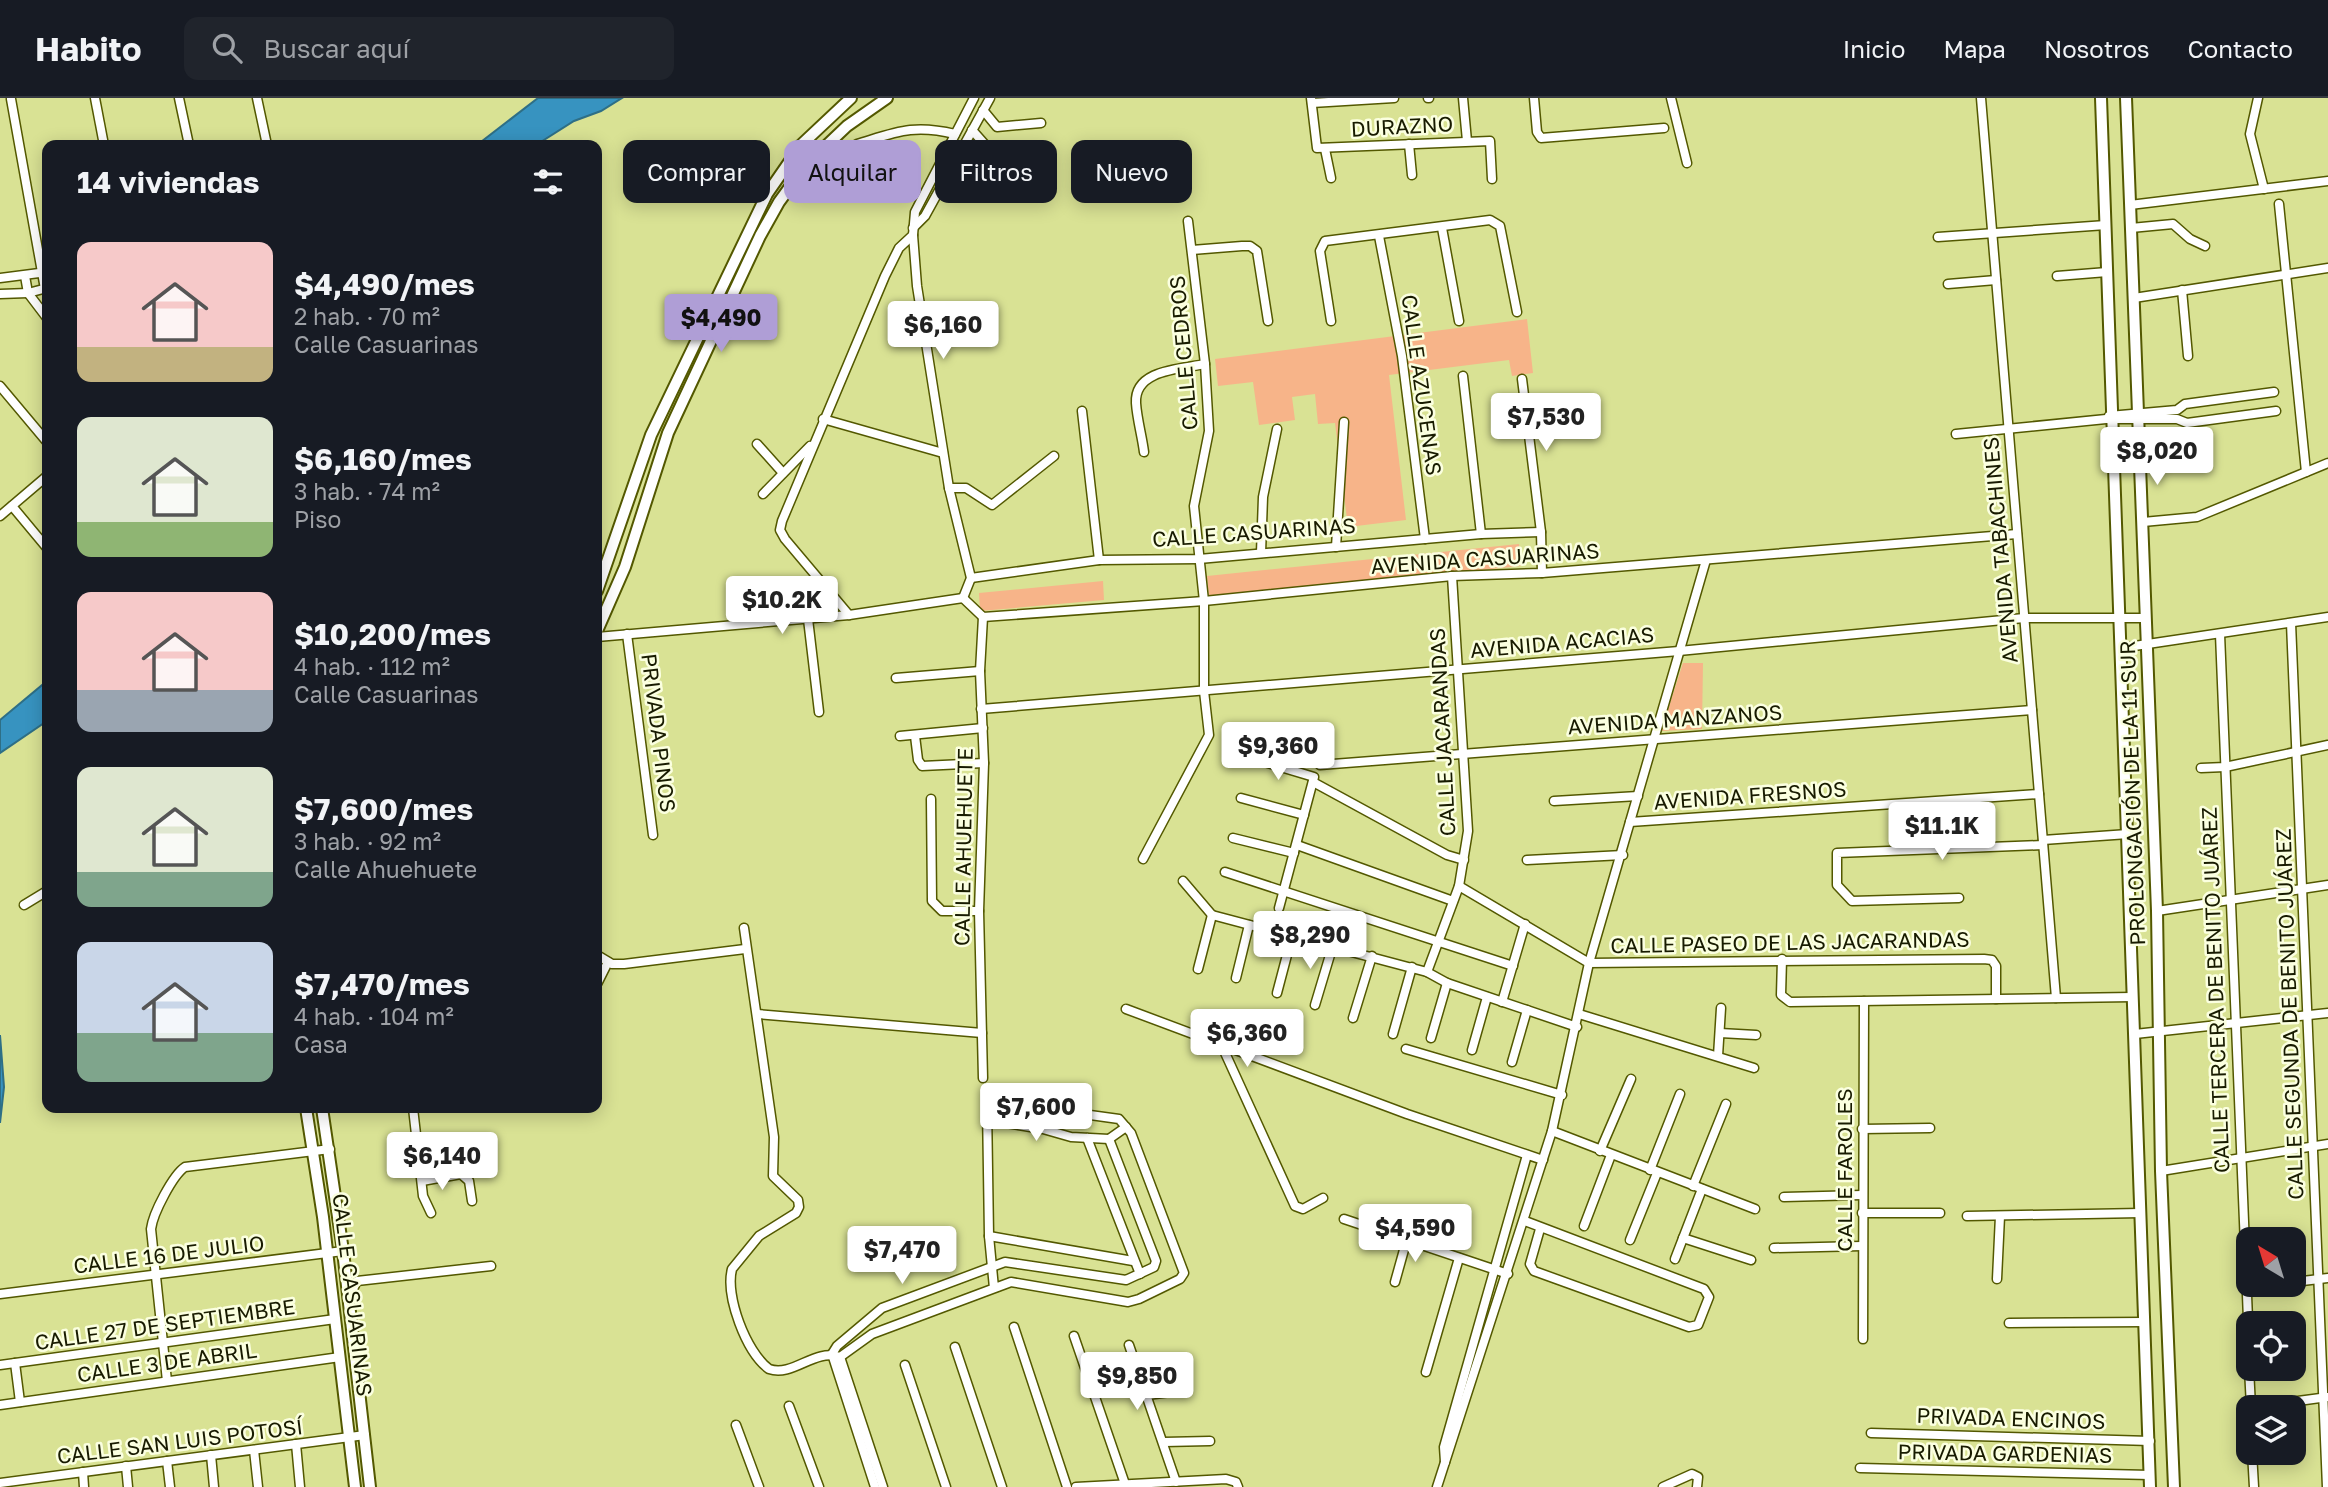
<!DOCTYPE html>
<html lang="es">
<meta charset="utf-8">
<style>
body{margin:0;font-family:"Golos Text",sans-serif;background:#20242c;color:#f1f3f6;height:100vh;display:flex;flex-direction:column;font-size:26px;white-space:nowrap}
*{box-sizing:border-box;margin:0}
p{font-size:23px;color:#9ea1a6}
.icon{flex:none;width:38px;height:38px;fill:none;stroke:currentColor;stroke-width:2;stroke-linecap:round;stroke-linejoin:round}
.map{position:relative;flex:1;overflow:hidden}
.drawer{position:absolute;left:42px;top:42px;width:560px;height:973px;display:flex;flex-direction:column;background:#171b24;border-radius:14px;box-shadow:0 4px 18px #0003}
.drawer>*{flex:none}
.guide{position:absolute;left:623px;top:42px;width:665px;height:63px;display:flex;gap:14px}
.needle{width:46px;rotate:322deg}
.controls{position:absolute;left:2236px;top:1129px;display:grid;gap:14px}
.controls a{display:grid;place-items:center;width:70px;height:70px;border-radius:14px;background:#171b24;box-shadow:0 4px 18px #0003;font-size:35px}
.price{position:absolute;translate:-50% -60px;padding:0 16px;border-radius:7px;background:#fff;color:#222;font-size:23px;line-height:46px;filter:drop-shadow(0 2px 4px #0008)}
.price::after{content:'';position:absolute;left:50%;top:42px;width:21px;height:16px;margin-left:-10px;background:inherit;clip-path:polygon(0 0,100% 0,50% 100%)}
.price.active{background:#af9ed6;color:#111}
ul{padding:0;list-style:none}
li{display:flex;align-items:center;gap:21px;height:175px;padding:0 35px}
li span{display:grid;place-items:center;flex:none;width:196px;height:140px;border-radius:14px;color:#555}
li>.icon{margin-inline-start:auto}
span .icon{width:84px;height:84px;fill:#fffc;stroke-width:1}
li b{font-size:30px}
h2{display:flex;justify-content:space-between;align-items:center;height:84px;padding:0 35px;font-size:30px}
.pill{padding:0 24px;border-radius:14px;background:#171b24;box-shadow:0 4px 18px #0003;font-size:24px;line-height:63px}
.pill.active{background:#af9ed6;color:#111}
header{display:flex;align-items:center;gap:42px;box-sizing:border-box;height:98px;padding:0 35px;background:#171b24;border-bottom:2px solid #363941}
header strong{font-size:33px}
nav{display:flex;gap:38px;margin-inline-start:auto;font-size:24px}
.search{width:490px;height:63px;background:#20242c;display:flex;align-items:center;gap:18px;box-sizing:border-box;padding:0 24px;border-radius:14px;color:#9ea1a6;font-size:26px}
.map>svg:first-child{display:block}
.green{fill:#f7b489}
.water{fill:#3793c0;stroke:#2e6f86;stroke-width:2}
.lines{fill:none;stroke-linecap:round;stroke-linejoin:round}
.minor-casing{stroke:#535800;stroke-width:11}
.major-casing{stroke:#535800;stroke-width:14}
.minor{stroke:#fff;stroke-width:8}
.major{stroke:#fff;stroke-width:10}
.labels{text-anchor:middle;stroke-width:5;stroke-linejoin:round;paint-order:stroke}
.street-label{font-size:21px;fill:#181b00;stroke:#fbffe0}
</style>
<header>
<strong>Habito</strong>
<div class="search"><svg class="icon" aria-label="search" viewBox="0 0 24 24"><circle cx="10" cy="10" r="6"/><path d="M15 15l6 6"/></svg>Buscar aquí</div>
<nav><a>Inicio</a><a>Mapa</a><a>Nosotros</a><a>Contacto</a></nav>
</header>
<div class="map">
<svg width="2328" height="1389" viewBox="0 0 2328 1389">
<rect width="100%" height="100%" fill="#d9e294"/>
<g class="green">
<polygon points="1527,221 1533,275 1512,278 1509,262 1389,277 1406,422 1348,429 1335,325 1318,326 1315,296 1292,299 1295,322 1259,327 1253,284 1218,288 1215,261"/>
<polygon points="1519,446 1521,468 1209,499 1207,478"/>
<polygon points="1103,483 1104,502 980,513 979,495"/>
<polygon points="1683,565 1703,565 1702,631 1661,633"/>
</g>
<g class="water">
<polygon points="538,0 622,0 601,13 574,23 536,47 477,47"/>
<polygon points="47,583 47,623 0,655 0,622"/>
<polygon points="0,937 4,989 0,1025"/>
</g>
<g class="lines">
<g class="minor-casing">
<g id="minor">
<polyline points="95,0 104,47"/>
<polyline points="179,0 189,47"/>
<polyline points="257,0 267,47"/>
<polyline points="1311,0 1317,50 1490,43 1492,81"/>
<polyline points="1428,0 1429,0"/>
<polyline points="1463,0 1467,43"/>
<polyline points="1534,0 1537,34 1541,40 1664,30"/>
<polyline points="1671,0 1687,65"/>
<polyline points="1981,0 2056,900"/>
<polyline points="2258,0 2250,36 2264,91"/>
<polyline points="11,1 45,191"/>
<polyline points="1312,5 1394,0"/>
<polyline points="983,12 997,29 1041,25"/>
<polyline points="972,32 1012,77"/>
<path d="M857 46C897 34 913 26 955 36"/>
<polyline points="1409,46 1412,77"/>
<polyline points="1325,51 1331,80"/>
<polyline points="2279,106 2306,374"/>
<polyline points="2130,107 2328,83"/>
<polyline points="913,130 925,118 990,0"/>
<polyline points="1442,130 1459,223"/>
<polyline points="2131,130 2173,126 2190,141 2205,148"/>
<polyline points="913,137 917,188 949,390 971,480 963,500"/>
<polyline points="1379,138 1402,258 1425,441"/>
<polyline points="1938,139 2106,127"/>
<polyline points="1192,152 1242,148 1250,148 1257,153 1268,223"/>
<polyline points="25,178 28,195 47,220"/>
<polyline points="2057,178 2107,174"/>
<polyline points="0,180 47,174"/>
<polyline points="1948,186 1996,182"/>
<polyline points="2182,192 2188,258"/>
<polyline points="0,196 28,195 47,190"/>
<polyline points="2134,200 2328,170"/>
<polyline points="1331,223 1320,153 1325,143 1490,122 1500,128 1517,214"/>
<polyline points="1463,278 1481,436"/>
<polyline points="1522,281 1541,434 1542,475"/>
<polyline points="0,288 47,344"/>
<polyline points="1082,313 1099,462"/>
<polyline points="2109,318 2177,312 2185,306 2274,294"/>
<polyline points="823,321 943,355"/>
<polyline points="1956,336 2106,321 2177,321 2187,325 2276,313"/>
<polyline points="757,346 783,375"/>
<path d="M1144 354C1142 338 1137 321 1136 305 1134 271 1182 271 1205 266"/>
<polyline points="949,390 966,390 992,407 1054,358"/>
<polyline points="763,396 810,348"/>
<polyline points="12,408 47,450"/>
<polyline points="0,418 47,378"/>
<polyline points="2143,424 2197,419 2328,365"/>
<polyline points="1336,449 1344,324"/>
<polyline points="1261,455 1263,399 1277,331"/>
<polyline points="971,480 1099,462 1199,461 1481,436 1541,434"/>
<polyline points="963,500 983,519 1204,503 1452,478 1542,475 2017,436"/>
<polyline points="849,517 785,441 780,432 782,423 885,178 899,150 913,137 915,114 974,0"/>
<polyline points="808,521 819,614"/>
<polyline points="2291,525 2327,1389"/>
<polyline points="627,536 653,737"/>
<polyline points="2220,536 2249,1246"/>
<polyline points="597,539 849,517 963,500"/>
<polyline points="2121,550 2328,519"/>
<polyline points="896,580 980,573"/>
<polyline points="981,611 1679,553 2024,520 2145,520"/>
<polyline points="900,638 983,630"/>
<polyline points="915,638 918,662 922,668 984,665"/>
<polyline points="1251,660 1314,679 1279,810"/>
<polyline points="1320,667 2032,612"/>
<polyline points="2201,670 2225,669 2328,647"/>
<polyline points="1313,684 1447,757 1464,762"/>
<polyline points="1241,700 1304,717"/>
<polyline points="931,701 932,803 942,813 979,813"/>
<polyline points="1554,703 1638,698"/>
<polyline points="1630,724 2039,696"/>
<polyline points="1233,740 1294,755"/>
<polyline points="2043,742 2128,736"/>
<polyline points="1297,747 1453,803"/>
<polyline points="1143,761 1209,637 1204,593 1204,503 1194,408 1209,333 1205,266 1188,123"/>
<polyline points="1527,762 1623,757"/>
<polyline points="1225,774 1513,868"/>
<polyline points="1183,783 1212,817"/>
<polyline points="1459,788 1589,865 1984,861 1992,862 1996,868 1996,901"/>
<polyline points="1959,800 1852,803 1837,787 1837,755 2043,747"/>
<polyline points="24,807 47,793"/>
<polyline points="2157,813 2328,787"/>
<polyline points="1212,817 1427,874 1447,885 1577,929"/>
<path d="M744 830 774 1039 773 1078 798 1102 799 1109 796 1115 759 1138 732 1171C725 1198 746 1254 769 1271 794 1279 814 1250 840 1259"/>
<polyline points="597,857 612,866 624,866 745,851"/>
<polyline points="1782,861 1781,897 1790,904 2133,899"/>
<polyline points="1198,871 1212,817"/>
<polyline points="1427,874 1459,788 1468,733 1452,478"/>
<polyline points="1236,880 1249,827"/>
<polyline points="597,886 608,864"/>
<polyline points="1277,895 1292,838"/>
<polyline points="1502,904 1525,826"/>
<polyline points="1315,907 1333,847"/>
<polyline points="1126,911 1407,1016 1543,1062"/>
<polyline points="757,916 982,935"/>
<polyline points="1579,916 1754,970"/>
<polyline points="1353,920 1372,858"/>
<polyline points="1720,935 1756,937"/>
<polyline points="1393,936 1412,869"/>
<polyline points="2135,936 2328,915"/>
<polyline points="1431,940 1447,885"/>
<polyline points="1221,946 1295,1108 1303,1111 1323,1100"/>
<polyline points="1406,951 1562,997"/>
<polyline points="1472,952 1487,899"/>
<polyline points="1718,958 1721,910"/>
<polyline points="1512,964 1527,912"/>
<polyline points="983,980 979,813 984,665 980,573 983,519"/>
<polyline points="413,1010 423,1098 431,1115"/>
<polyline points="987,1022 1043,1031 1071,1039 1109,1041 1126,1029"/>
<polyline points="1862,1031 1930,1030"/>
<polyline points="1552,1033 1755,1111"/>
<polyline points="1087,1040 1140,1176"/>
<polyline points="1600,1053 1631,981"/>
<polyline points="1650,1072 1680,996"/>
<polyline points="2161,1073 2328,1046"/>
<polyline points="422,1083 461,1076 469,1083 472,1103"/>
<polyline points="1693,1088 1726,1006"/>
<polyline points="1784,1099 1862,1097"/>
<polyline points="1862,1115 1940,1115"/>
<polyline points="1967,1118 2141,1115"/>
<polyline points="1344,1121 1508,1176"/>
<polyline points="1525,1123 1704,1191 1709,1199 1698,1227 1689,1229 1534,1173 1530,1166 1540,1131"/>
<polyline points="1584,1128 1611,1057"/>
<polyline points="989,1138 1133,1163"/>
<polyline points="1683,1140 1751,1162"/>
<polyline points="1630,1142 1657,1075"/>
<polyline points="1774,1150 1862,1148"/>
<polyline points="1675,1161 1702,1091"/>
<polyline points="1997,1181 2000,1118"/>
<polyline points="1395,1184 1407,1141"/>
<polyline points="2294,1184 2328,1180"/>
<polyline points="2247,1191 2280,1186"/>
<polyline points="0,1196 343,1153"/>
<polyline points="348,1201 357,1183 491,1168"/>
<polyline points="2009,1225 2144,1224"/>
<polyline points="1014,1229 1067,1389"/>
<polyline points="1074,1238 1125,1386"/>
<polyline points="1863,1241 1864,903"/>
<polyline points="1129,1247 1176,1384"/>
<polyline points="955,1249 1002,1389"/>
<polyline points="832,1256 837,1248 882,1210 1005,1164 1126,1182 1154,1169 1156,1163 1109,1041"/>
<polyline points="832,1256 875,1389"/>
<polyline points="840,1259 872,1236 1011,1184 1128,1204 1139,1201 1180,1181 1184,1175 1131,1035 1119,1021 996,1004 987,1008 989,1138 994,1190"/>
<polyline points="840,1259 883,1389"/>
<polyline points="15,1265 20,1304"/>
<polyline points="0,1267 335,1221"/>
<polyline points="905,1267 946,1389"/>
<polyline points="2249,1270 2251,1309"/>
<polyline points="1426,1274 1459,1160"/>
<path d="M167 1283 151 1131C153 1115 173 1077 185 1069L330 1051"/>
<polyline points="1147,1297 1186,1292"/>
<polyline points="0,1307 340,1259"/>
<polyline points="789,1308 819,1389"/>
<polyline points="2253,1309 2328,1299"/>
<polyline points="736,1327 759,1389"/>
<polyline points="1871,1335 2150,1343"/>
<polyline points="1164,1344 1210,1343"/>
<polyline points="296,1346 300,1389"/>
<polyline points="254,1352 258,1389"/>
<polyline points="2252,1354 2254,1389"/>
<polyline points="211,1357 214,1389"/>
<polyline points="167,1363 170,1389"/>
<polyline points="1445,1364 1444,1349 1527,1057"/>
<polyline points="126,1368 128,1389"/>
<polyline points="1860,1370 2150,1377"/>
<polyline points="83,1374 84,1389"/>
<polyline points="0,1385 365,1337"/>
<polyline points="1076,1389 1226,1381 1236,1384 1238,1389"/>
<polyline points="1437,1389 1552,1033 1589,865 1706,462"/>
<polyline points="1663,1389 1692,1376 1698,1379 1697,1389"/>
</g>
</g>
<g class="major-casing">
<g id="major">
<polyline points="2101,0 2150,1389"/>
<polyline points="2126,0 2157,813 2161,1073 2174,1389"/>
<polyline points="597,493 651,337 767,96 801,47 851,0"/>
<polyline points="597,533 625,469 668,335 760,138 779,104 806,67 847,28 887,0"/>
<polyline points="306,1010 323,1119 355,1389"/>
<polyline points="322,1010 343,1153 370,1389"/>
</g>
</g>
<use href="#minor" class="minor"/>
<use href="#major" class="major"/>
</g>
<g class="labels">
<g class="street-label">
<text transform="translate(1402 29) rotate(-3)" y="7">DURAZNO</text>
<text transform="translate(1184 255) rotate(-95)" y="7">CALLE CEDROS</text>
<text transform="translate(1421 287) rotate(82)" y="7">CALLE AZUCENAS</text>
<text transform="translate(1254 435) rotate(-4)" y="7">CALLE CASUARINAS</text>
<text transform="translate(2001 452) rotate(-95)" y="7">AVENIDA TABACHINES</text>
<text transform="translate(1485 461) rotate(-4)" y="7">AVENIDA CASUARINAS</text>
<text transform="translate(1562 545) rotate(-5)" y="7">AVENIDA ACACIAS</text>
<text transform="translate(1675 622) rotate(-4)" y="7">AVENIDA MANZANOS</text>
<text transform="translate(1443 634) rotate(-93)" y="7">CALLE JACARANDAS</text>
<text transform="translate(658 635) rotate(83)" y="7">PRIVADA PINOS</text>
<text transform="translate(2133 695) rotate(-92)" y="7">PROLONGACIÓN DE LA 11 SUR</text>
<text transform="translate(1750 698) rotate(-4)" y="7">AVENIDA FRESNOS</text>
<text transform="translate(964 749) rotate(-89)" y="7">CALLE AHUEHUETE</text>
<text transform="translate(1790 845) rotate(-1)" y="7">CALLE PASEO DE LAS JACARANDAS</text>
<text transform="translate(2216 892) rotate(-92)" y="7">CALLE TERCERA DE BENITO JUÁREZ</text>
<text transform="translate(2290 916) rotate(-92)" y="7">CALLE SEGUNDA DE BENITO JUÁREZ</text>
<text transform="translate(1845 1072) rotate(-90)" y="7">CALLE FAROLES</text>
<text transform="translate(169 1157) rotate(-7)" y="7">CALLE 16 DE JULIO</text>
<text transform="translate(352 1197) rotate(83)" y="7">CALLE CASUARINAS</text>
<text transform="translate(165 1227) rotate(-8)" y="7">CALLE 27 DE SEPTIEMBRE</text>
<text transform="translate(167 1265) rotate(-8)" y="7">CALLE 3 DE ABRIL</text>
<text transform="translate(2011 1321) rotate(2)" y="7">PRIVADA ENCINOS</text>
<text transform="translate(180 1344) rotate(-7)" y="7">CALLE SAN LUIS POTOSÍ</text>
<text transform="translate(2005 1356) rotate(1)" y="7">PRIVADA GARDENIAS</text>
</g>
</g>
</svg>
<div class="controls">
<a><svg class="needle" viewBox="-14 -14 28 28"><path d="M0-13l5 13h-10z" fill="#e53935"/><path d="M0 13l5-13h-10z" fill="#9ea1a6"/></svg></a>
<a><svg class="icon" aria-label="locate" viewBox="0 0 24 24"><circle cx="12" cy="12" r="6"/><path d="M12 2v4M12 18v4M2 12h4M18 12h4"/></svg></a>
<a><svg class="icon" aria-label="layers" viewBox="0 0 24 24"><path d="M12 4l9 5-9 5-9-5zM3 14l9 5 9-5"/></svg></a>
</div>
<b class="price active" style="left:721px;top:256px">$4,490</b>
<b class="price" style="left:943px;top:263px">$6,160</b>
<b class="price" style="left:1546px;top:355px">$7,530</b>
<b class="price" style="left:2157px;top:389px">$8,020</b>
<b class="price" style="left:782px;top:538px">$10.2K</b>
<b class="price" style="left:1278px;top:684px">$9,360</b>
<b class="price" style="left:1942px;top:764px">$11.1K</b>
<b class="price" style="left:1310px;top:873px">$8,290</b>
<b class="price" style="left:1247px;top:971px">$6,360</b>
<b class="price" style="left:1036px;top:1045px">$7,600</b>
<b class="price" style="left:442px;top:1094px">$6,140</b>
<b class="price" style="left:1415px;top:1166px">$4,590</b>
<b class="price" style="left:902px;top:1188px">$7,470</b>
<b class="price" style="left:1137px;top:1314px">$9,850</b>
<div class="guide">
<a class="pill">Comprar</a>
<a class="pill active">Alquilar</a>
<a class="pill">Filtros</a>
<a class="pill">Nuevo</a>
</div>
<section class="drawer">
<h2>14 viviendas<svg class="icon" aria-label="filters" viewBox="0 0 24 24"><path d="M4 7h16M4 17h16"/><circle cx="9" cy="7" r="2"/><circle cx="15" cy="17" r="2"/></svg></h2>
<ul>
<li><span style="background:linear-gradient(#f6c9c9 75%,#c2b280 0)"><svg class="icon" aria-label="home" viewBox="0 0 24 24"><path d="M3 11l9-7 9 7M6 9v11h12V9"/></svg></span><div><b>$4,490/mes</b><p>2 hab. · 70 m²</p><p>Calle Casuarinas</p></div></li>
<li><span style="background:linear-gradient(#dfe7d0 75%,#8fb573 0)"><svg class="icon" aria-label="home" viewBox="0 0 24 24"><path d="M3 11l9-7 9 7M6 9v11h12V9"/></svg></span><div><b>$6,160/mes</b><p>3 hab. · 74 m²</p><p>Piso</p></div></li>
<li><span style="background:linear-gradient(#f6c9c9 70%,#9aa5b1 0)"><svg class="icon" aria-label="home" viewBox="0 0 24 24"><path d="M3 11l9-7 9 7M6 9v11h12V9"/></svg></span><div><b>$10,200/mes</b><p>4 hab. · 112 m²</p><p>Calle Casuarinas</p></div></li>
<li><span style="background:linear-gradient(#dfe7d0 75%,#7fa58c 0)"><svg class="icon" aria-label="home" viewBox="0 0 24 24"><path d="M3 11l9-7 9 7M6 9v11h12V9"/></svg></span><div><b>$7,600/mes</b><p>3 hab. · 92 m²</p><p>Calle Ahuehuete</p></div></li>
<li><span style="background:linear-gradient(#c9d6e8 65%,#7fa58c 0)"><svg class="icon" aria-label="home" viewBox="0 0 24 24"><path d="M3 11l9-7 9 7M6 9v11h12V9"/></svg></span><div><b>$7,470/mes</b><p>4 hab. · 104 m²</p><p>Casa</p></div></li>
</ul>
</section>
</div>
